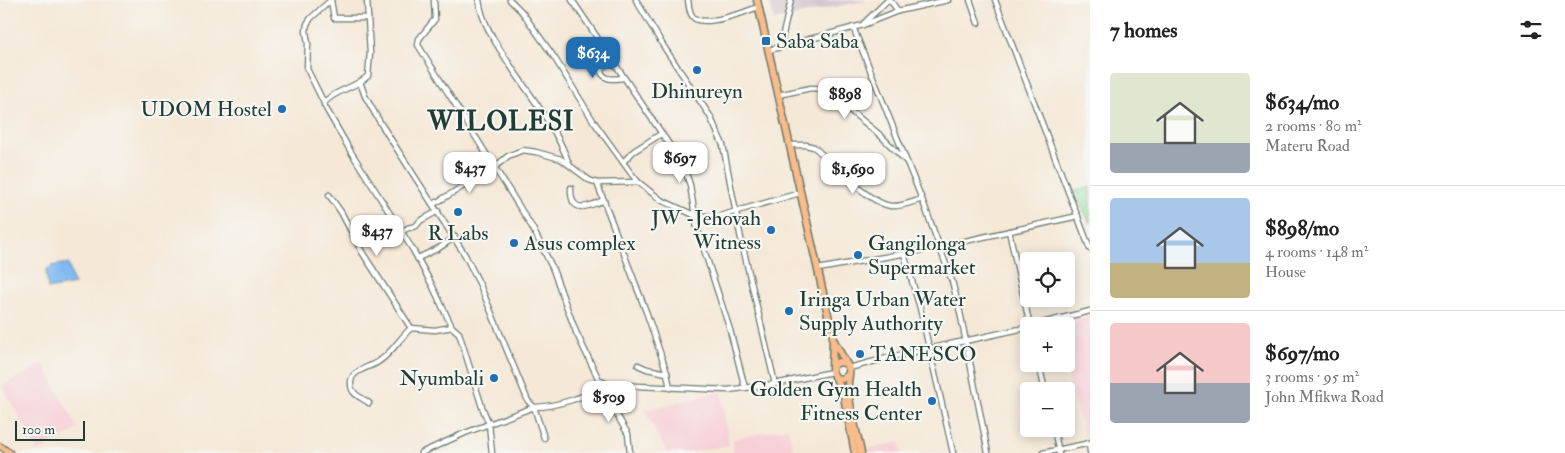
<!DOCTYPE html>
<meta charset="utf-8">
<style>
body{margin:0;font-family:"IM FELL Double Pica",serif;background:#f2f2f2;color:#222;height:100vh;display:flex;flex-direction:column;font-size:19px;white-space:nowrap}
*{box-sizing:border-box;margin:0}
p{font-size:16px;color:#767676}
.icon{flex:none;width:28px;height:28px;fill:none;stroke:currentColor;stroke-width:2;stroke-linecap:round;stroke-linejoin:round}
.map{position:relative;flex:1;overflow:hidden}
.details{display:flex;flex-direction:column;background:#fff;width:475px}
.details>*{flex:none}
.fabs{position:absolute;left:1020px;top:252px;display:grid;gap:10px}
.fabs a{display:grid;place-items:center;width:55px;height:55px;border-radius:5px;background:#fff;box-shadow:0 2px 12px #0003;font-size:25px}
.scale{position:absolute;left:15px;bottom:12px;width:70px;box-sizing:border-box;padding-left:5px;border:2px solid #1f3d34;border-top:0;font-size:14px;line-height:18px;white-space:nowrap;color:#1f3d34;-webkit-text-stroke:4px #f6f6f2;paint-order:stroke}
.price{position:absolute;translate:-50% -42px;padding:0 11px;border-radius:10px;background:#fff;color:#222;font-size:16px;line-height:32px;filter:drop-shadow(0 1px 2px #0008)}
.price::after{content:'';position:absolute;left:50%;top:30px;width:15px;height:11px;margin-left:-8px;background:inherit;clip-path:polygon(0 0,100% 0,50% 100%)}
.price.selected{background:#1f6fb2;color:#fff}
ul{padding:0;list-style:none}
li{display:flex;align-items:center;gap:15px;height:125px;padding:0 20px}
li+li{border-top:1px solid #e0e0e0}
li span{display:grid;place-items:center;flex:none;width:140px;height:100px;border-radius:5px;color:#555}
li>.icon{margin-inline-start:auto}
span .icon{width:60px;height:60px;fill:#fffc;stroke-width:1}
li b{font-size:21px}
h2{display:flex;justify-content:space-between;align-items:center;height:60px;padding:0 20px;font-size:21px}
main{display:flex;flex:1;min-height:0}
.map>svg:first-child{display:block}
.built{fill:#f6cfd7}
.industrial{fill:#d1bdc9}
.green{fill:#89da9b;stroke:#548c68}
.water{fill:#80baf1;stroke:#507c92}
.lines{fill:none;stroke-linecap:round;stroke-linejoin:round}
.minor-casing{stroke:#6a796d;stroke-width:7}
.major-casing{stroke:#6a796d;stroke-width:8}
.highway-casing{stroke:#6a796d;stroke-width:9}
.minor{stroke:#fff;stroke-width:4.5}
.major{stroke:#f9bc8a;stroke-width:5.5}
.highway{stroke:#f9bc8a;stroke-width:6}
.poi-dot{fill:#1f6fb2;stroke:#f6f6f2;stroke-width:2}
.labels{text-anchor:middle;stroke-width:4.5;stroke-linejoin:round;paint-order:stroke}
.poi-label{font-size:21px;fill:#1f3d34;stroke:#f6f6f2;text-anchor:start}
.district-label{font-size:26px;font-weight:bold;letter-spacing:1px;fill:#1f3d34;stroke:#f6f6f2}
</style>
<main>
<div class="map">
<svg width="1090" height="453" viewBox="0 0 1090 453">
<rect width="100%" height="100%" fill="#f6f6f2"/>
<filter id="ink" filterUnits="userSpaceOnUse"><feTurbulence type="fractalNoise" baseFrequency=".02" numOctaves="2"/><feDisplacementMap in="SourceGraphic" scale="10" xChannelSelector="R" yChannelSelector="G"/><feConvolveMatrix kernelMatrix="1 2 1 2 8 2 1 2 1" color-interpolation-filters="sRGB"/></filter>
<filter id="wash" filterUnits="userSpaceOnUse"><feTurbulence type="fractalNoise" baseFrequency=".0096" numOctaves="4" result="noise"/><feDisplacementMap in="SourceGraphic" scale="20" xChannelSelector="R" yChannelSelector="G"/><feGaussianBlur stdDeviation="1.12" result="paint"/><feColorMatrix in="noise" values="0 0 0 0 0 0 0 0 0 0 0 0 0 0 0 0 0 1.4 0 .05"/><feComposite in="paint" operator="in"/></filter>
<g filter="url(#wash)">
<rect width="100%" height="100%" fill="#f5e8d7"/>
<g class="built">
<polygon points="1090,316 1090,441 1086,442 1064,364 1066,364 1066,326 1054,326 1053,322"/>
<polygon points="43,364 78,429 38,451 2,386"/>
<polygon points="721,391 729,445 685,453 667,453 645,410"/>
<polygon points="788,428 794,453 734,453 733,439"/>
<polygon points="900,442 902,453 869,453 868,449"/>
</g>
<polygon class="industrial" points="769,0 867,0 774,20"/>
<polygon class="green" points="1090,187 1090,224 1075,191"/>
<polygon class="water" points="68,263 74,284 48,289 46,270 52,266"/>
</g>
<g filter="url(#ink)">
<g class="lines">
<g class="minor-casing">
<g id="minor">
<polyline points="331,0 334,18 368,18"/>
<path d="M367 0 370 53 368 76C355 88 335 90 324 103V105L351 152 413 250 432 285 452 327 459 333 482 407 489 424 492 453"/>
<polyline points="434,0 435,19 419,39 418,45 532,227 552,267 576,332 599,380 607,384 615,385 728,390 775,384 832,372"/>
<path d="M479 0C482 24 497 45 510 65 531 97 557 128 569 164"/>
<polyline points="510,0 522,12 554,57 594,122 630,172 638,182 661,200 694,215 716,217 800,193"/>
<polyline points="572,0 683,165 690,185 697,228 730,330 745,388"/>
<polyline points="636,0 664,47 710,116 723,145 741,239 775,384"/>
<path d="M688 0C689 6 689 14 694 18 705 27 746 12 758 7"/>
<polyline points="890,0 898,11"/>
<polyline points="970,0 978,23"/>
<polyline points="995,0 1090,249"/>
<polyline points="864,23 888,0"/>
<polyline points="853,27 925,207 952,281 960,312 988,453"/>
<polyline points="780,47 791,0"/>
<polyline points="769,50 863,25 898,11 948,0"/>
<path d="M612 61 602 68 601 72C606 81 614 79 623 78"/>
<path d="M360 82 365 96 381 124 465 255 480 285 528 401 534 407C555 407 589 396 607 384"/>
<polyline points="778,95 811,88 824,89 880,135 906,161"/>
<polyline points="324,103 307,69 308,44 306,31 307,24 311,18 331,0"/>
<path d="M790 145H806L814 147C832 163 868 203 891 206 901 207 912 202 922 199"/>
<polyline points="623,162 634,151 661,134"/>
<polyline points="597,183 647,314 667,373 670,388"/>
<path d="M571 188C570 215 588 207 604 200"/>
<polyline points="329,195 341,212 362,252 411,328"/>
<polyline points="434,204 495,167 508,156 523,150 536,152 561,159 589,180 597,183 638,182"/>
<polyline points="1009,231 1030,326"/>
<polyline points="401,232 408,228 416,226 420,221 438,211"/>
<polyline points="904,254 920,308 953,453"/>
<polyline points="418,258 439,248 455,237"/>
<polyline points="818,269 929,249 1078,216"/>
<polyline points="1030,326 1090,311"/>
<polyline points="1039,364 1045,391"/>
<polyline points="638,365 647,369 667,373"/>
<polyline points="849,368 891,357 1029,327"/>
<polyline points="601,388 628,434 630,453"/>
<path d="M369 403C362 397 352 396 351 385 349 370 369 368 378 362 392 353 399 339 411 328L435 330 452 327"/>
<polyline points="1054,429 1059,453"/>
<polyline points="1089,443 1090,452"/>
<polyline points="421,453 465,433 534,407 544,438"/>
<polyline points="1043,453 1090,443"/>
</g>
</g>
<g class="major-casing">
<polyline id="major" points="0,446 10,453"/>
</g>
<g class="highway-casing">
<g id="highway">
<polyline points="757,0 833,337 832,369"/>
<polyline points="834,341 847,365"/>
<path d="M848 375 842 379 836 378 832 372 833 366C837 362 842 360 847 365 852 370 847 381 848 387 849 409 857 431 861 453"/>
<polyline points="836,378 844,397 855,453"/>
</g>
</g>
<use href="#minor" class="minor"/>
<use href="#major" class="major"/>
<use href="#highway" class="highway"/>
</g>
</g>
<g class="poi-dot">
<rect x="761" y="36" width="10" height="10" rx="2.5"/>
<circle cx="697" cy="70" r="5"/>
<circle cx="282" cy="109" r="5"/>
<circle cx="458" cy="212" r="5"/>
<circle cx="771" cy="230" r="5"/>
<circle cx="514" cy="243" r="5"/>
<circle cx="858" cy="255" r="5"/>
<circle cx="789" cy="311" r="5"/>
<circle cx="860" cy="354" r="5"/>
<circle cx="494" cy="378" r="5"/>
<circle cx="932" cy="401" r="5"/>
</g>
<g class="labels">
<g class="poi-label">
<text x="776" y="48">Saba Saba</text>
<text x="697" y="98" text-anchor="middle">Dhinureyn</text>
<text x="272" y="116" text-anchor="end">UDOM Hostel</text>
<text x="761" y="225" text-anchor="end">JW -Jehovah<tspan x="761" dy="24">Witness</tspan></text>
<text x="458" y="240" text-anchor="middle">R Labs</text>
<text x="524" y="250">Asus complex</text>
<text x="868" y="250">Gangilonga<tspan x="868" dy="24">Supermarket</tspan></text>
<text x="799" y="306">Iringa Urban Water<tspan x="799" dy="24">Supply Authority</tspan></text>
<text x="870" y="361">TANESCO</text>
<text x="484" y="385" text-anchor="end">Nyumbali</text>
<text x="922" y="396" text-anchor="end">Golden Gym Health<tspan x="922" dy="24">Fitness Center</tspan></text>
</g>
<g class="district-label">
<text x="501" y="130">WILOLESI</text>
</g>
</g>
</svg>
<div class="fabs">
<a><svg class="icon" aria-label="locate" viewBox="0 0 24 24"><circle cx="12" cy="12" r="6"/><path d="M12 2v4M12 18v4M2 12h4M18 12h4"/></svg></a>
<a>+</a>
<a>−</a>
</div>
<div class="scale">100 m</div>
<b class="price selected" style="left:593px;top:79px">$634</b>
<b class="price" style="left:845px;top:120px">$898</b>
<b class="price" style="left:680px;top:184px">$697</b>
<b class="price" style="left:470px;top:194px">$437</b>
<b class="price" style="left:853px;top:195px">$1,690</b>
<b class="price" style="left:377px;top:257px">$437</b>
<b class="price" style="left:609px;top:423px">$509</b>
</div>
<section class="details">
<h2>7 homes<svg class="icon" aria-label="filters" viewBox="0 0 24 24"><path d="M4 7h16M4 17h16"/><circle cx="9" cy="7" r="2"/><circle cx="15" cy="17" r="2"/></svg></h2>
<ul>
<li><span style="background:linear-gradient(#dfe7d0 70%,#9aa5b1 0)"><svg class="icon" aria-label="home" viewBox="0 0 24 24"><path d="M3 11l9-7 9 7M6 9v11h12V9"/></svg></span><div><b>$634/mo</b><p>2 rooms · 80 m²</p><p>Materu Road</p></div></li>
<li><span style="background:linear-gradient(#a9c7e8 65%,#c2b280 0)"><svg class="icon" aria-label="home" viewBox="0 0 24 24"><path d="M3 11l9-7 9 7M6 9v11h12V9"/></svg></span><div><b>$898/mo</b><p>4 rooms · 148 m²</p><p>House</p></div></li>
<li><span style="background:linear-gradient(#f6c9c9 60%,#9aa5b1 0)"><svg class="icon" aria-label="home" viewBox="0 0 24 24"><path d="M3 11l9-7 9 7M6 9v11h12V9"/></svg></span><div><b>$697/mo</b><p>3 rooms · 95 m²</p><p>John Mfikwa Road</p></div></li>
</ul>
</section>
</main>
